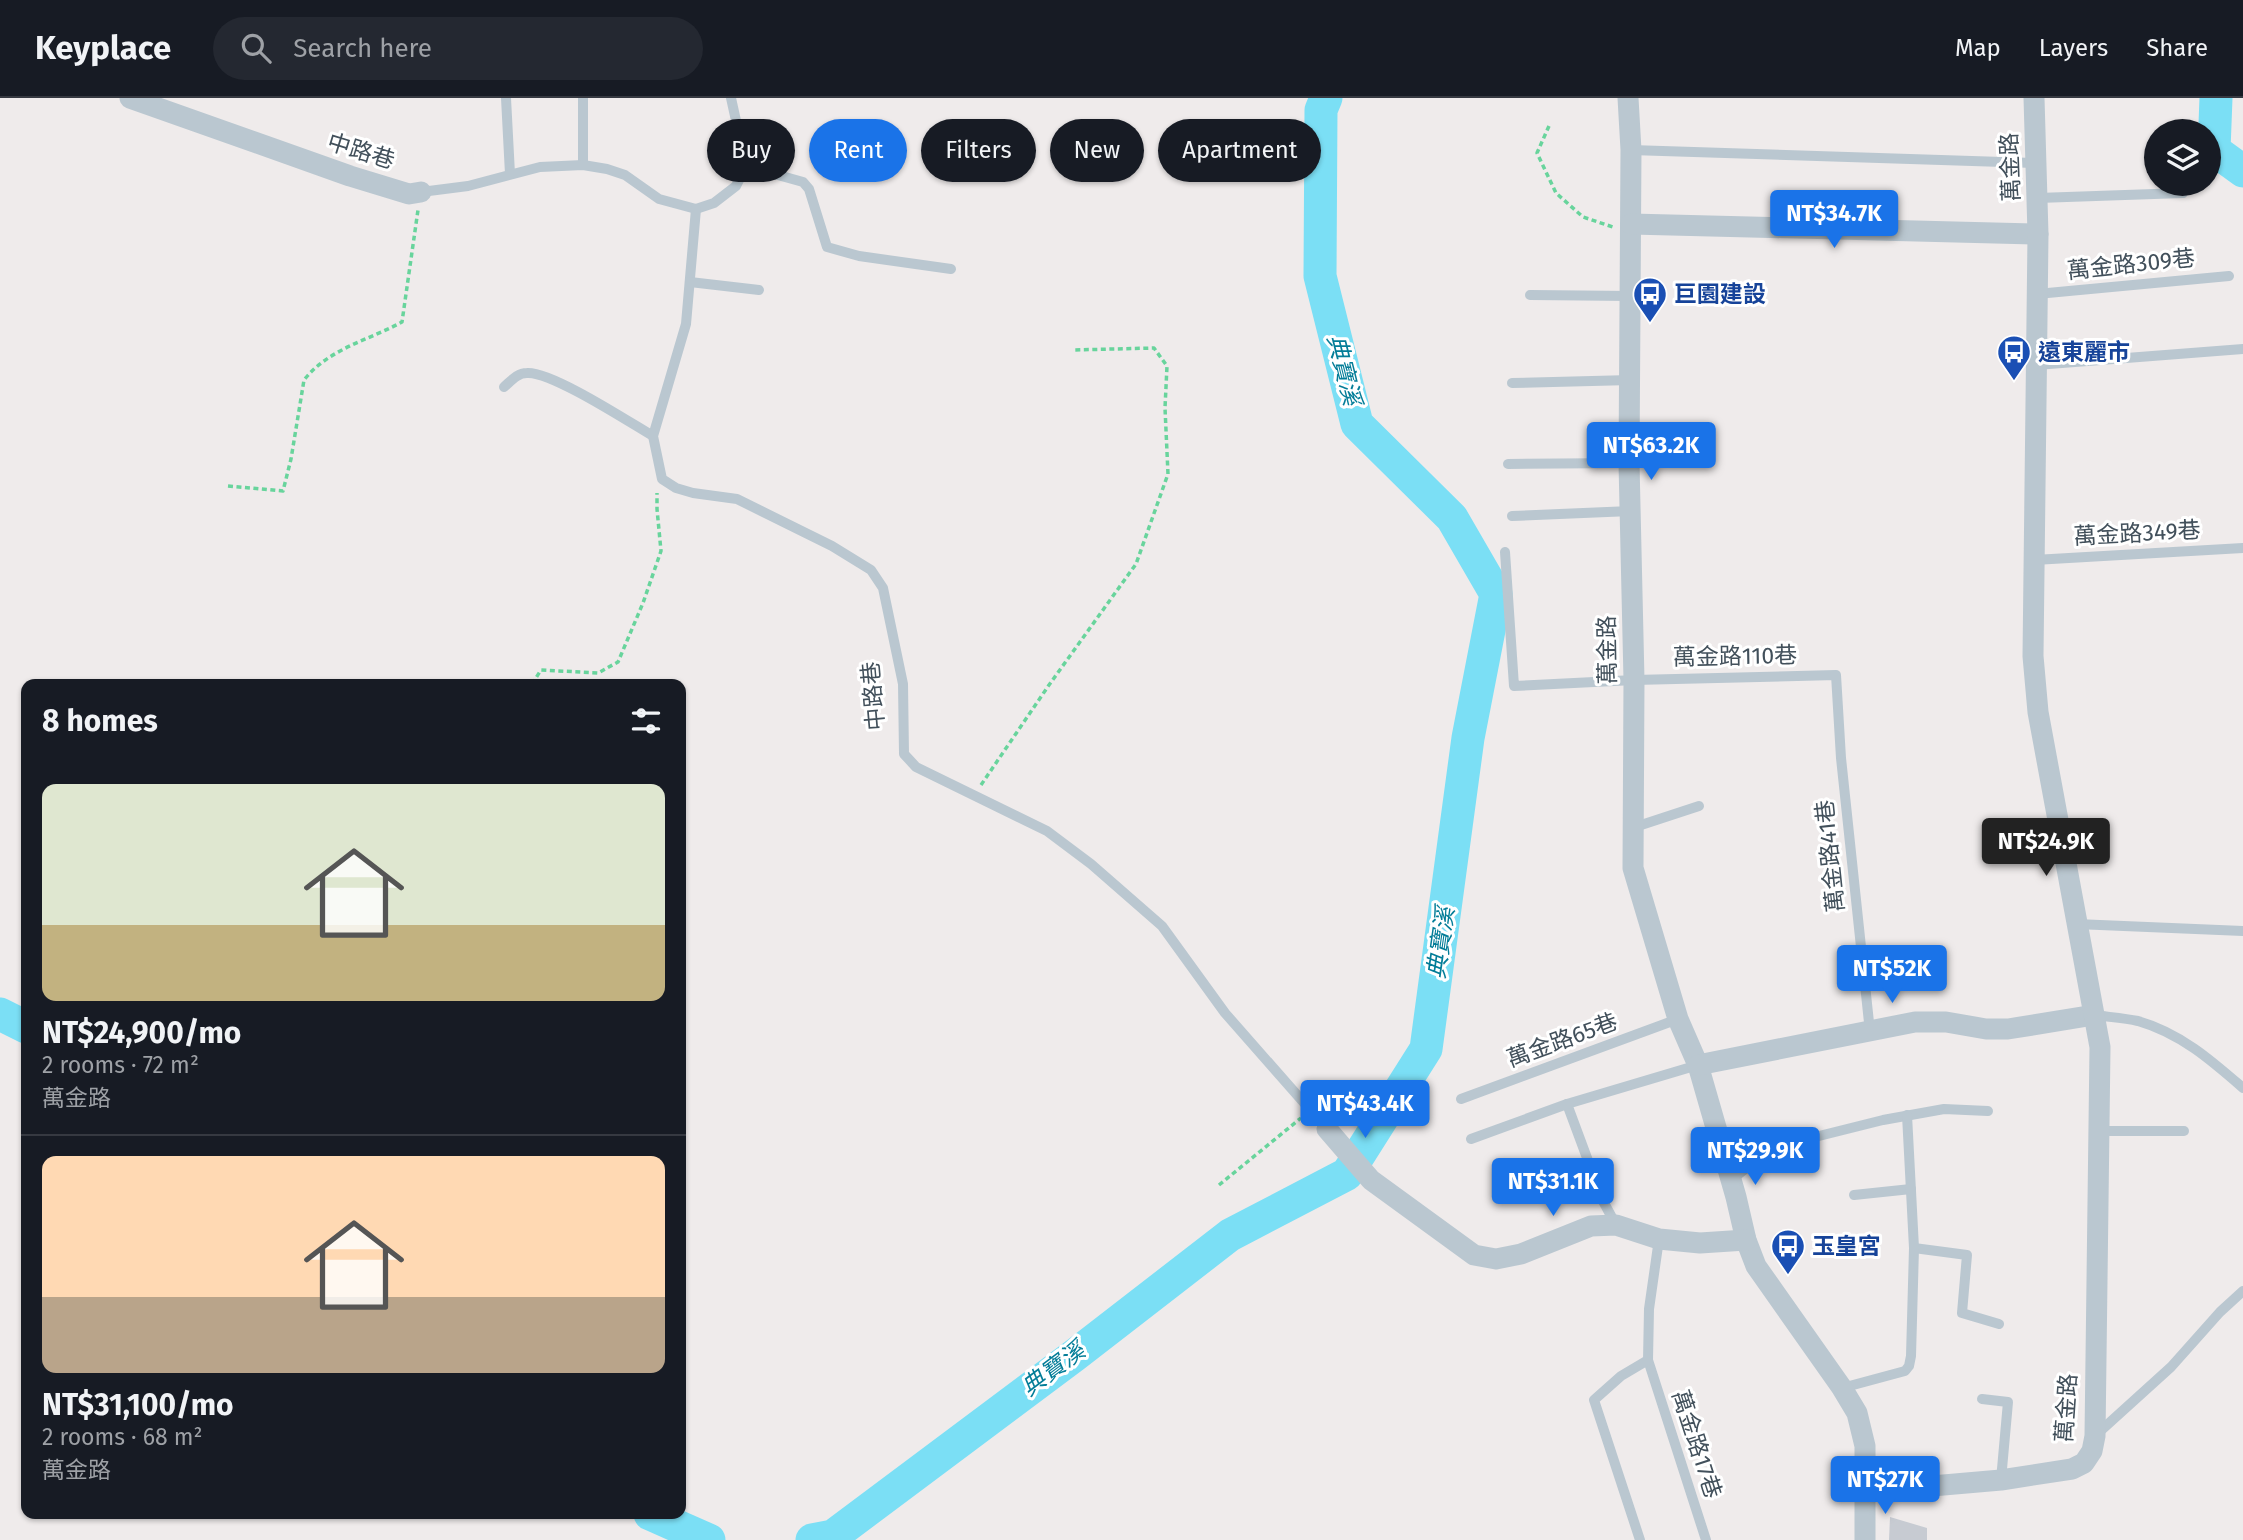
<!DOCTYPE html>
<meta charset="utf-8">
<style>
body{margin:0;font-family:"Fira Sans","Noto Sans TC",sans-serif;background:#242831;color:#f1f3f6;height:100vh;display:flex;flex-direction:column;font-size:26px;white-space:nowrap}
*{box-sizing:border-box;margin:0}
p{font-size:23px;color:#9ea1a6}
.icon{flex:none;width:38px;height:38px;fill:none;stroke:currentColor;stroke-width:2;stroke-linecap:round;stroke-linejoin:round}
.map{position:relative;flex:1;overflow:hidden}
.panel{position:absolute;left:21px;top:581px;width:665px;height:840px;display:flex;flex-direction:column;background:#171b24;border-radius:14px;box-shadow:0 2px 5px #0004}
.panel>*{flex:none}
.top-card{position:absolute;left:707px;top:21px;width:665px;height:63px;display:flex;gap:14px}
.buttons{position:absolute;left:2144px;top:21px;display:grid;gap:14px}
.buttons a{display:grid;place-items:center;width:77px;height:77px;border-radius:50%;background:#171b24;box-shadow:0 2px 5px #0004;font-size:35px}
.price{position:absolute;translate:-50% -60px;padding:0 16px;border-radius:7px;background:#1a73e8;color:#fff;font-size:23px;line-height:46px;filter:drop-shadow(0 2px 4px #0008)}
.price::after{content:'';position:absolute;left:50%;top:42px;width:21px;height:16px;margin-left:-10px;background:inherit;clip-path:polygon(0 0,100% 0,50% 100%)}
.price.active{background:#222;color:#fff}
ul{padding:0;list-style:none}
li{display:grid;align-content:center;gap:14px;height:371px;padding:0 21px}
li+li{border-top:2px solid #363941}
li span{display:grid;place-items:center;height:217px;border-radius:14px;color:#555}
li>.icon{margin-inline-start:auto}
span .icon{width:126px;height:126px;fill:#fffc;stroke-width:1}
li b{font-size:30px}
h2{display:flex;justify-content:space-between;align-items:center;height:84px;padding:0 21px;font-size:30px}
.pill{padding:0 24px;border-radius:32px;background:#171b24;box-shadow:0 2px 5px #0004;font-size:24px;line-height:63px}
.pill.active{background:#1a73e8;color:#fff}
header{display:flex;align-items:center;gap:42px;box-sizing:border-box;height:98px;padding:0 35px;background:#171b24;border-bottom:2px solid #363941}
header strong{font-size:33px}
nav{display:flex;gap:38px;margin-inline-start:auto;font-size:24px}
.search{width:490px;height:63px;background:#242831;display:flex;align-items:center;gap:18px;box-sizing:border-box;padding:0 24px;border-radius:38px;color:#9ea1a6;font-size:26px}
.map>svg:first-child{display:block}
.lines{fill:none;stroke-linecap:round;stroke-linejoin:round}
.river{stroke:#7bdff5;stroke-width:33}
.building{fill:#c7cbd2}
.path{stroke:#68d49c;stroke-width:3.5;stroke-dasharray:5 3.5;stroke-linecap:butt}
.service{stroke:#bac7d0;stroke-width:10}
.minor{stroke:#bac7d0;stroke-width:21}
.labels{text-anchor:middle;stroke-width:6;stroke-linejoin:round;paint-order:stroke}
.street-label{font-size:23px;fill:#42505b;stroke:#fff}
.transit-label{font-size:23px;font-weight:bold;fill:#164399;stroke:#fff;text-anchor:start}
.water-label{font-size:24px;font-style:italic;fill:#037d98;stroke:#fff}
</style>
<header>
<strong>Keyplace</strong>
<div class="search"><svg class="icon" aria-label="search" viewBox="0 0 24 24"><circle cx="10" cy="10" r="6"/><path d="M15 15l6 6"/></svg>Search here</div>
<nav><a>Map</a><a>Layers</a><a>Share</a></nav>
</header>
<div class="map">
<svg width="2243" height="1442" viewBox="0 0 2243 1442">
<rect width="100%" height="100%" fill="#efebeb"/>
<g class="lines">
<g class="river">
<polyline points="2216,0 2214,52 2243,73"/>
<polyline points="0,916 26,929"/>
<polyline points="650,1416 709,1442"/>
<polyline points="812,1442 833,1438 1075,1257 1230,1137 1347,1076 1426,951 1468,640 1496,496 1452,420 1357,326 1320,178 1321,12 1326,0"/>
</g>
</g>
<polygon class="building" points="1890,1419 1927,1430 1927,1442 1889,1442"/>
<g class="lines">
<g class="path">
<polyline points="1549,28 1537,55 1556,95 1583,119 1613,129"/>
<path d="M228 388 283 393 291 361 304 282C328 251 369 242 402 224L418 112"/>
<polyline points="532,586 541,572 598,575 618,564 643,505 661,453 657,411 657,395"/>
<polyline points="981,687 1049,587 1136,466 1168,376 1165,310 1167,268 1154,250 1073,252"/>
<polyline points="1219,1087 1301,1020"/>
</g>
<g class="service">
<polyline points="506,0 510,76"/>
<polyline points="1631,52 2036,65"/>
<polyline points="583,67 583,0"/>
<polyline points="746,68 803,84 809,91 827,149 859,158 951,171"/>
<polyline points="421,94 468,88 540,69 583,67 607,71 625,77 659,101 696,111 714,105 736,88 746,68 731,0"/>
<polyline points="2038,100 2183,95"/>
<polyline points="696,111 686,226 653,338 662,381 676,390 693,395 737,401 832,448 871,472 883,490 903,586 904,656 916,669 1047,733 1091,766 1162,828 1225,915 1327,1031"/>
<polyline points="690,184 759,192"/>
<polyline points="2037,196 2229,178"/>
<polyline points="1530,197 1631,198"/>
<polyline points="2036,267 2243,251"/>
<polyline points="1512,285 1631,282"/>
<path d="M504 289C511 283 517 275 527 275 551 273 629 324 653 338"/>
<polyline points="1508,366 1629,365"/>
<polyline points="1512,418 1631,413"/>
<polyline points="1505,454 1514,588 1634,582 1836,577 1841,660 1870,934"/>
<polyline points="2034,462 2243,450"/>
<polyline points="1632,730 1699,708"/>
<polyline points="2076,826 2243,833"/>
<path d="M2094 917C2108 919 2124 920 2138 923 2180 935 2211 962 2243 990"/>
<polyline points="1461,1001 1678,921"/>
<polyline points="1567,1006 1603,1103 1616,1127"/>
<polyline points="2099,1033 2184,1033"/>
<polyline points="1471,1041 1567,1006 1698,967"/>
<polyline points="1731,1082 1754,1064 1787,1046 1883,1022 1944,1011 1988,1013"/>
<polyline points="1854,1097 1911,1091"/>
<polyline points="1914,1150 1967,1157 1962,1215 1999,1226"/>
<polyline points="1648,1262 1706,1442"/>
<polyline points="1842,1290 1905,1273 1909,1268 1911,1258 1914,1150 1907,1017"/>
<polyline points="1982,1301 2008,1304 2001,1382"/>
<polyline points="2097,1336 2171,1269 2220,1214 2243,1193"/>
<polyline points="1640,1442 1594,1302 1621,1278 1648,1262 1649,1211 1659,1141"/>
</g>
<g class="minor">
<polyline points="130,0 350,78 409,96 421,94"/>
<polyline points="1628,0 1631,52 1629,365 1634,582 1633,770 1678,921 1698,967 1736,1099 1746,1142 1756,1168 1842,1290 1857,1315 1865,1348 1865,1442"/>
<polyline points="1631,126 2038,136"/>
<polyline points="1698,967 1915,924 1946,924 1986,931 2008,931 2094,917"/>
<polyline points="1327,1031 1371,1082 1474,1157 1496,1161 1521,1156 1591,1128 1616,1127 1659,1141 1700,1145 1746,1142"/>
<polyline points="1863,1394 2001,1382 2072,1371 2084,1365 2092,1353 2095,1338 2100,949 2038,614 2033,558 2038,136 2034,0"/>
</g>
</g>
<defs>
<g id="bus-pin" transform="scale(1.75)"><path d="M0 17L-7.5 6A9.5 9.5 0 1 1 7.5 6Z" fill="#1a4fb4" stroke="#fff"/><path d="M-5-6H5V4H4V6H2V4H-2V6H-4V4H-5ZM-3.5-4V0h7V-4ZM-3.5 1.2v1.5H-2V1.2ZM2 1.2v1.5H3.5V1.2Z" fill="#fff"/></g>
</defs>
<g fill-rule="evenodd">
<use href="#bus-pin" x="1650" y="196"/>
<use href="#bus-pin" x="2014" y="254"/>
<use href="#bus-pin" x="1788" y="1148"/>
</g>
<g class="labels">
<g class="street-label">
<text transform="translate(361 53) rotate(17)" y="8">中路巷</text>
<text transform="translate(2010 69) rotate(-92)" y="8">萬金路</text>
<text transform="translate(2131 166) rotate(-6)" y="8">萬金路309巷</text>
<text transform="translate(2137 435) rotate(-3)" y="8">萬金路349巷</text>
<text transform="translate(1607 552) rotate(-91)" y="8">萬金路</text>
<text transform="translate(1735 558) rotate(-1)" y="8">萬金路110巷</text>
<text transform="translate(873 598) rotate(-95)" y="8">中路巷</text>
<text transform="translate(1830 758) rotate(-96)" y="8">萬金路41巷</text>
<text transform="translate(1562 942) rotate(-20)" y="8">萬金路65巷</text>
<text transform="translate(2066 1310) rotate(-86)" y="8">萬金路</text>
<text transform="translate(1697 1346) rotate(72)" y="8">萬金路17巷</text>
</g>
<g class="transit-label">
<text x="1674" y="204">巨園建設</text>
<text x="2038" y="262">遠東麗市</text>
<text x="1812" y="1156">玉皇宮</text>
</g>
<g class="water-label">
<text transform="translate(1344 272) rotate(76)" y="8">典寶溪</text>
<text transform="translate(1441 845) rotate(-82)" y="8">典寶溪</text>
<text transform="translate(1053 1271) rotate(-37)" y="8">典寶溪</text>
</g>
</g>
</svg>
<div class="buttons">
<a><svg class="icon" aria-label="layers" viewBox="0 0 24 24"><path d="M12 4l9 5-9 5-9-5zM3 14l9 5 9-5"/></svg></a>
</div>
<b class="price" style="left:1834px;top:152px">NT$34.7K</b>
<b class="price" style="left:1651px;top:384px">NT$63.2K</b>
<b class="price active" style="left:2046px;top:780px">NT$24.9K</b>
<b class="price" style="left:1892px;top:907px">NT$52K</b>
<b class="price" style="left:1365px;top:1042px">NT$43.4K</b>
<b class="price" style="left:1755px;top:1089px">NT$29.9K</b>
<b class="price" style="left:1553px;top:1120px">NT$31.1K</b>
<b class="price" style="left:1885px;top:1418px">NT$27K</b>
<div class="top-card">
<a class="pill">Buy</a>
<a class="pill active">Rent</a>
<a class="pill">Filters</a>
<a class="pill">New</a>
<a class="pill">Apartment</a>
</div>
<section class="panel">
<h2>8 homes<svg class="icon" aria-label="filters" viewBox="0 0 24 24"><path d="M4 7h16M4 17h16"/><circle cx="9" cy="7" r="2"/><circle cx="15" cy="17" r="2"/></svg></h2>
<ul>
<li><span style="background:linear-gradient(#dfe7d0 65%,#c2b280 0)"><svg class="icon" aria-label="home" viewBox="0 0 24 24"><path d="M3 11l9-7 9 7M6 9v11h12V9"/></svg></span><div><b>NT$24,900/mo</b><p>2 rooms · 72 m²</p><p>萬金路</p></div></li>
<li><span style="background:linear-gradient(#ffd9b3 65%,#b9a48a 0)"><svg class="icon" aria-label="home" viewBox="0 0 24 24"><path d="M3 11l9-7 9 7M6 9v11h12V9"/></svg></span><div><b>NT$31,100/mo</b><p>2 rooms · 68 m²</p><p>萬金路</p></div></li>
</ul>
</section>
</div>
